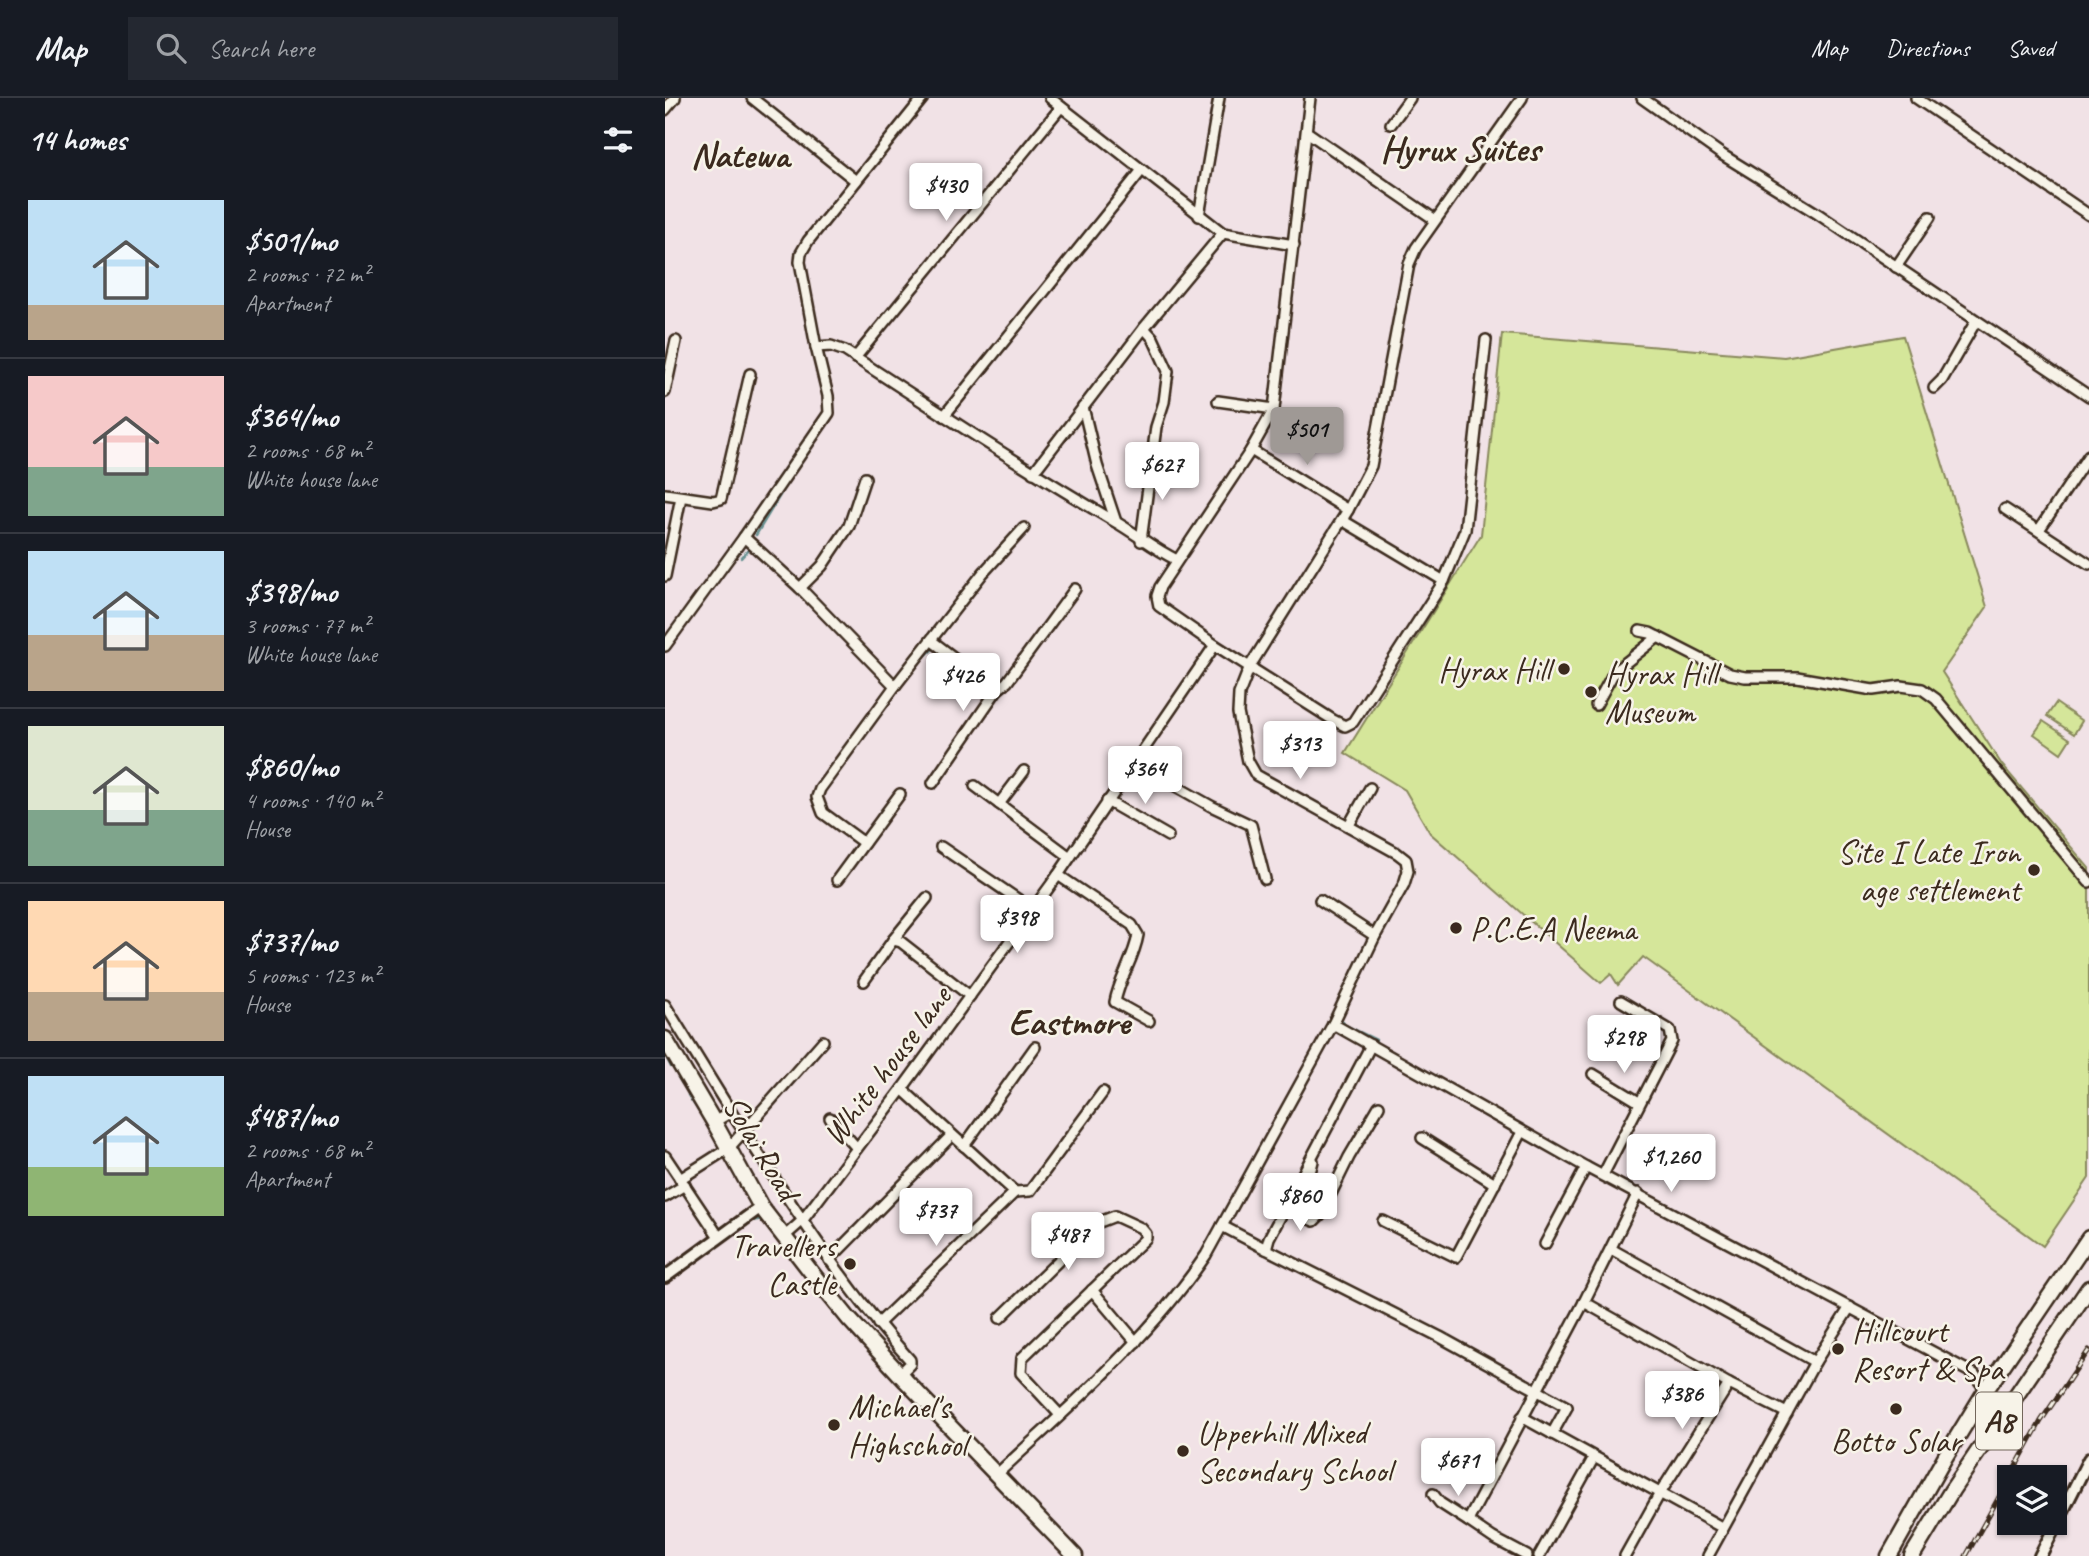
<!DOCTYPE html>
<meta charset="utf-8">
<style>
body{margin:0;font-family:Caveat,sans-serif;background:#242831;color:#f1f3f6;height:100vh;display:flex;flex-direction:column;font-size:26px;white-space:nowrap}
*{box-sizing:border-box;margin:0}
p{font-size:23px;color:#9ea1a6}
.icon{flex:none;width:38px;height:38px;fill:none;stroke:currentColor;stroke-width:2;stroke-linecap:round;stroke-linejoin:round}
.map{position:relative;flex:1;overflow:hidden}
.sheet{display:flex;flex-direction:column;background:#171b24;width:665px}
.sheet>*{flex:none}
.controls{position:absolute;left:1332px;top:1367px;display:grid;gap:14px}
.controls a{display:grid;place-items:center;width:70px;height:70px;border-radius:0px;background:#171b24;box-shadow:0 2px 5px #0004;font-size:35px}
.price{position:absolute;translate:-50% -60px;padding:0 16px;border-radius:7px;background:#fff;color:#222;font-size:23px;line-height:46px;filter:drop-shadow(0 2px 4px #0008)}
.price::after{content:'';position:absolute;left:50%;top:42px;width:21px;height:16px;margin-left:-10px;background:inherit;clip-path:polygon(0 0,100% 0,50% 100%)}
.price.active{background:#9f9995;color:#111}
ul{padding:0;list-style:none}
li{display:flex;align-items:center;gap:21px;height:175px;padding:0 28px}
li+li{border-top:2px solid #363941}
li span{display:grid;place-items:center;flex:none;width:196px;height:140px;border-radius:0px;color:#555}
li>.icon{margin-inline-start:auto}
span .icon{width:84px;height:84px;fill:#fffc;stroke-width:1}
li b{font-size:30px}
h2{display:flex;justify-content:space-between;align-items:center;height:84px;padding:0 28px;font-size:30px}
header{display:flex;align-items:center;gap:42px;box-sizing:border-box;height:98px;padding:0 35px;background:#171b24;border-bottom:2px solid #363941}
header strong{font-size:33px}
nav{display:flex;gap:38px;margin-inline-start:auto;font-size:24px}
.search{width:490px;height:63px;background:#242831;display:flex;align-items:center;gap:18px;box-sizing:border-box;padding:0 24px;border-radius:0px;color:#9ea1a6;font-size:26px}
main{display:flex;flex:1;min-height:0}
.map>svg:first-child{display:block}
.green{fill:#d5e69a;stroke:#88885c;stroke-width:2}
.lines{fill:none;stroke-linecap:round;stroke-linejoin:round}
.stream{stroke:#689292;stroke-width:2.5}
.minor-casing{stroke:#3b2a1e;stroke-width:14}
.tertiary-casing{stroke:#3b2a1e;stroke-width:16}
.trunk-casing{stroke:#3b2a1e;stroke-width:19}
.minor{stroke:#f7f3e8;stroke-width:9}
.tertiary{stroke:#f7f3e8;stroke-width:10}
.trunk{stroke:#f7f3e8;stroke-width:14}
.rail-casing{stroke:#3b2a1e;stroke-width:5}
.rail{stroke:#f7f3e8;stroke-width:2.5;stroke-dasharray:8;stroke-linecap:butt}
.poi-dot{fill:#3b2a1e;stroke:#f7f3e8;stroke-width:2.5}
.labels{text-anchor:middle;stroke-width:5;stroke-linejoin:round;paint-order:stroke}
.shield{fill:#f7f3e8;stroke:#73665b;stroke-width:2}
.shield-label{font-size:32px;font-weight:bold;fill:#3b2a1e}
.poi-label{font-size:33px;fill:#3b2a1e;stroke:#f7f3e8;text-anchor:start}
.street-label{font-size:33px;fill:#3b2a1e;stroke:#f7f3e8}
.quarter-label{font-size:37px;font-weight:bold;fill:#3b2a1e;stroke:#f7f3e8}
</style>
<header>
<strong>Map</strong>
<div class="search"><svg class="icon" aria-label="search" viewBox="0 0 24 24"><circle cx="10" cy="10" r="6"/><path d="M15 15l6 6"/></svg>Search here</div>
<nav><a>Map</a><a>Directions</a><a>Saved</a></nav>
</header>
<main>
<section class="sheet">
<h2>14 homes<svg class="icon" aria-label="filters" viewBox="0 0 24 24"><path d="M4 7h16M4 17h16"/><circle cx="9" cy="7" r="2"/><circle cx="15" cy="17" r="2"/></svg></h2>
<ul>
<li><span style="background:linear-gradient(#bfe0f5 75%,#b9a48a 0)"><svg class="icon" aria-label="home" viewBox="0 0 24 24"><path d="M3 11l9-7 9 7M6 9v11h12V9"/></svg></span><div><b>$501/mo</b><p>2 rooms · 72 m²</p><p>Apartment</p></div></li>
<li><span style="background:linear-gradient(#f6c9c9 65%,#7fa58c 0)"><svg class="icon" aria-label="home" viewBox="0 0 24 24"><path d="M3 11l9-7 9 7M6 9v11h12V9"/></svg></span><div><b>$364/mo</b><p>2 rooms · 68 m²</p><p>White house lane</p></div></li>
<li><span style="background:linear-gradient(#bfe0f5 60%,#b9a48a 0)"><svg class="icon" aria-label="home" viewBox="0 0 24 24"><path d="M3 11l9-7 9 7M6 9v11h12V9"/></svg></span><div><b>$398/mo</b><p>3 rooms · 77 m²</p><p>White house lane</p></div></li>
<li><span style="background:linear-gradient(#dfe7d0 60%,#7fa58c 0)"><svg class="icon" aria-label="home" viewBox="0 0 24 24"><path d="M3 11l9-7 9 7M6 9v11h12V9"/></svg></span><div><b>$860/mo</b><p>4 rooms · 140 m²</p><p>House</p></div></li>
<li><span style="background:linear-gradient(#ffd9b3 65%,#b9a48a 0)"><svg class="icon" aria-label="home" viewBox="0 0 24 24"><path d="M3 11l9-7 9 7M6 9v11h12V9"/></svg></span><div><b>$737/mo</b><p>5 rooms · 123 m²</p><p>House</p></div></li>
<li><span style="background:linear-gradient(#bfe0f5 65%,#8fb573 0)"><svg class="icon" aria-label="home" viewBox="0 0 24 24"><path d="M3 11l9-7 9 7M6 9v11h12V9"/></svg></span><div><b>$487/mo</b><p>2 rooms · 68 m²</p><p>Apartment</p></div></li>
</ul>
</section>
<div class="map">
<svg width="1424" height="1458" viewBox="0 0 1424 1458">
<rect width="100%" height="100%" fill="#f1e2e6"/>
<filter id="ink" filterUnits="userSpaceOnUse"><feTurbulence type="fractalNoise" baseFrequency=".0143" numOctaves="2"/><feDisplacementMap in="SourceGraphic" scale="14" xChannelSelector="R" yChannelSelector="G"/><feConvolveMatrix kernelMatrix="1 2 1 2 8 2 1 2 1" color-interpolation-filters="sRGB"/></filter>
<g filter="url(#ink)">
<g class="green">
<polygon points="837,236 1119,259 1238,238 1322,509 1277,574 1337,667 1424,770 1424,1080 1378,1148 978,859 953,887 946,876 936,885 765,735 740,692 680,655 816,437"/>
<polygon points="1391,605 1417,623 1409,636 1382,618"/>
<polygon points="1378,623 1405,641 1396,655 1369,636"/>
</g>
<g class="lines">
<g class="stream">
<polyline points="91,437 117,394"/>
<polyline points="76,460 84,451"/>
<polyline points="259,559 270,549"/>
<polyline points="711,847 736,799"/>
<polyline points="704,861 709,852"/>
<polyline points="675,920 680,927 711,942"/>
<polyline points="1,959 6,969"/>
<polyline points="13,979 17,986"/>
<polyline points="23,997 34,1014"/>
<polyline points="86,1123 100,1121"/>
<polyline points="46,1152 53,1147"/>
<polyline points="29,1164 33,1162"/>
<polyline points="0,1172 9,1166"/>
</g>
<g class="minor-casing">
<g id="minor">
<polyline points="87,0 191,83"/>
<polyline points="385,0 558,135 629,147"/>
<polyline points="645,0 609,311 586,352 495,489 492,498 494,508 550,547 668,622 680,628 688,624 779,483 800,432 821,242"/>
<polyline points="977,0 1056,56 1153,116 1424,298"/>
<polyline points="1251,0 1424,117"/>
<polyline points="0,12 10,0"/>
<polyline points="726,26 745,0"/>
<polyline points="642,34 769,121"/>
<polyline points="534,118 554,0"/>
<polyline points="1231,169 1265,119"/>
<path d="M151 249 166 248 180 253C269 311 357 369 449 423 472 436 487 450 512 462"/>
<polyline points="190,260 396,9"/>
<polyline points="1269,290 1277,282 1311,223"/>
<polyline points="0,294 11,243"/>
<polyline points="553,303 609,311"/>
<polyline points="418,309 432,367 451,424"/>
<polyline points="279,318 477,72"/>
<polyline points="586,352 683,412"/>
<polyline points="368,375 479,230 558,135"/>
<polyline points="0,396 48,403 56,401 85,276"/>
<polyline points="1340,411 1424,466"/>
<polyline points="677,422 779,483"/>
<polyline points="1374,432 1424,357"/>
<polyline points="79,439 135,490 230,588"/>
<polyline points="476,443 491,329 499,304 503,273 488,240 479,230"/>
<polyline points="0,478 16,399"/>
<polyline points="135,490 157,468 184,428 200,380"/>
<polyline points="975,533 985,535 1065,576 1080,579 1132,579 1208,592 1236,588 1257,591 1271,601 1424,784"/>
<polyline points="267,543 332,592 342,584 410,491"/>
<polyline points="0,548 79,439 164,315 163,298 151,249 135,164 136,155 143,143 258,0"/>
<polyline points="931,607 949,574 993,539"/>
<polyline points="468,664 546,708 586,727 600,781"/>
<polyline points="268,685 332,592"/>
<polyline points="310,688 405,759"/>
<polyline points="442,703 503,738"/>
<polyline points="334,706 359,673"/>
<polyline points="684,727 705,690"/>
<polyline points="199,745 158,715 152,699 155,691 230,588 318,475 359,430"/>
<polyline points="276,749 367,811"/>
<path d="M393 777 467 827 473 837C469 861 454 881 450 904L484 923"/>
<polyline points="172,782 235,696"/>
<polyline points="655,802 710,838"/>
<polyline points="228,842 262,800"/>
<polyline points="199,883 228,842 236,844 305,898"/>
<polyline points="0,907 66,1014"/>
<polyline points="668,926 921,1069 1309,1276 1321,1292"/>
<polyline points="706,947 604,1140 601,1151 775,1239 902,1309 887,1336"/>
<polyline points="928,976 974,1004"/>
<polyline points="237,991 350,1094 365,1093 438,994"/>
<polyline points="165,1020 191,1049"/>
<path d="M49 1024 66 1014C122 1099 176 1186 245 1262V1266L235 1276"/>
<polyline points="757,1040 830,1086"/>
<polyline points="299,1048 370,949"/>
<polyline points="0,1058 54,1139"/>
<polyline points="648,1063 634,1117 649,1123 656,1116 684,1059 714,1008"/>
<polyline points="938,1077 1007,943 1005,932 956,903"/>
<polyline points="15,1081 64,1050 158,943"/>
<polyline points="0,1099 20,1087"/>
<polyline points="718,1123 791,1159 857,1034"/>
<polyline points="557,1128 601,1151"/>
<polyline points="120,1138 137,1123 237,991 393,777 550,547"/>
<polyline points="880,1146 921,1069"/>
<polyline points="946,1151 1150,1264"/>
<polyline points="164,1162 287,1037"/>
<polyline points="427,1192 471,1244"/>
<polyline points="919,1204 1064,1286 1122,1315"/>
<polyline points="335,1220 432,1125 450,1118 476,1130 481,1136 481,1140 357,1260 356,1275 395,1317"/>
<polyline points="213,1226 350,1094"/>
<polyline points="857,1319 1058,1430"/>
<path d="M331 1377C405 1308 484 1241 541 1157L668 926 710 838 739 786 743 773 741 762 732 755 591 677 583 663 573 615 574 596 585 568 683 412 706 368 744 166 751 150 857 0"/>
<polyline points="768,1396 775,1405 803,1423"/>
<polyline points="862,1458 828,1440 803,1423 919,1204 973,1095"/>
<polyline points="874,1458 928,1361"/>
<polyline points="960,1458 994,1397 1064,1286"/>
<polyline points="1043,1458 1150,1264 1185,1209"/>
</g>
</g>
<g class="tertiary-casing">
<g id="tertiary">
<polyline points="0,1179 96,1109"/>
<polyline points="1375,1458 1424,1361"/>
</g>
</g>
<g class="trunk-casing">
<g id="trunk">
<polyline points="0,941 49,1024 96,1109 154,1184 184,1221 241,1283 410,1458"/>
<polyline points="1224,1458 1280,1359 1321,1292 1424,1140"/>
<polyline points="1247,1458 1287,1392 1424,1190"/>
</g>
</g>
<use href="#minor" class="minor"/>
<use href="#tertiary" class="tertiary"/>
<use href="#trunk" class="trunk"/>
<g class="rail-casing">
<g id="rail">
<polyline points="1345,1379 1376,1323 1424,1252"/>
<polyline points="1301,1458 1344,1381"/>
</g>
</g>
<use href="#rail" class="rail"/>
</g>
</g>
<g class="poi-dot">
<circle cx="899" cy="571" r="7"/>
<circle cx="926" cy="594" r="7"/>
<circle cx="1369" cy="772" r="7"/>
<circle cx="791" cy="830" r="7"/>
<circle cx="185" cy="1166" r="7"/>
<circle cx="1173" cy="1251" r="7"/>
<circle cx="1231" cy="1311" r="7"/>
<circle cx="169" cy="1327" r="7"/>
<circle cx="518" cy="1353" r="7"/>
</g>
<g class="labels">
<rect class="shield" x="1311" y="1294.5" width="46" height="57" rx="5"/>
<g class="shield-label">
<text x="1334" y="1334">A8</text>
</g>
<g class="poi-label">
<text x="885" y="583" text-anchor="end">Hyrax Hill</text>
<text x="940" y="587">Hyrax Hill<tspan x="940" dy="38">Museum</tspan></text>
<text x="1355" y="765" text-anchor="end">Site I Late Iron<tspan x="1355" dy="38">age settlement</tspan></text>
<text x="805" y="842">P.C.E.A Neema</text>
<text x="171" y="1159" text-anchor="end">Travellers<tspan x="171" dy="38">Castle</tspan></text>
<text x="1187" y="1244">Hillcourt<tspan x="1187" dy="38">Resort &amp; Spa</tspan></text>
<text x="183" y="1320">Michael's<tspan x="183" dy="38">Highschool</tspan></text>
<text x="532" y="1346">Upperhill Mixed<tspan x="532" dy="38">Secondary School</tspan></text>
<text x="1231" y="1354" text-anchor="middle">Botto Solar</text>
</g>
<g class="street-label">
<text transform="translate(221 967) rotate(-53)" y="12">White house lane</text>
<text transform="translate(97 1049) rotate(59)" y="12">Solai Road</text>
</g>
<g class="quarter-label">
<text x="795" y="63">Hyrux Suites</text>
<text x="75" y="69">Natewa</text>
<text x="404" y="936">Eastmore</text>
</g>
</g>
</svg>
<div class="controls">
<a><svg class="icon" aria-label="layers" viewBox="0 0 24 24"><path d="M12 4l9 5-9 5-9-5zM3 14l9 5 9-5"/></svg></a>
</div>
<b class="price" style="left:281px;top:125px">$430</b>
<b class="price active" style="left:642px;top:369px">$501</b>
<b class="price" style="left:497px;top:404px">$627</b>
<b class="price" style="left:298px;top:615px">$426</b>
<b class="price" style="left:635px;top:683px">$313</b>
<b class="price" style="left:480px;top:708px">$364</b>
<b class="price" style="left:352px;top:857px">$398</b>
<b class="price" style="left:959px;top:977px">$298</b>
<b class="price" style="left:1006px;top:1096px">$1,260</b>
<b class="price" style="left:635px;top:1135px">$860</b>
<b class="price" style="left:271px;top:1150px">$737</b>
<b class="price" style="left:403px;top:1174px">$487</b>
<b class="price" style="left:1017px;top:1333px">$386</b>
<b class="price" style="left:793px;top:1400px">$671</b>
</div>
</main>
